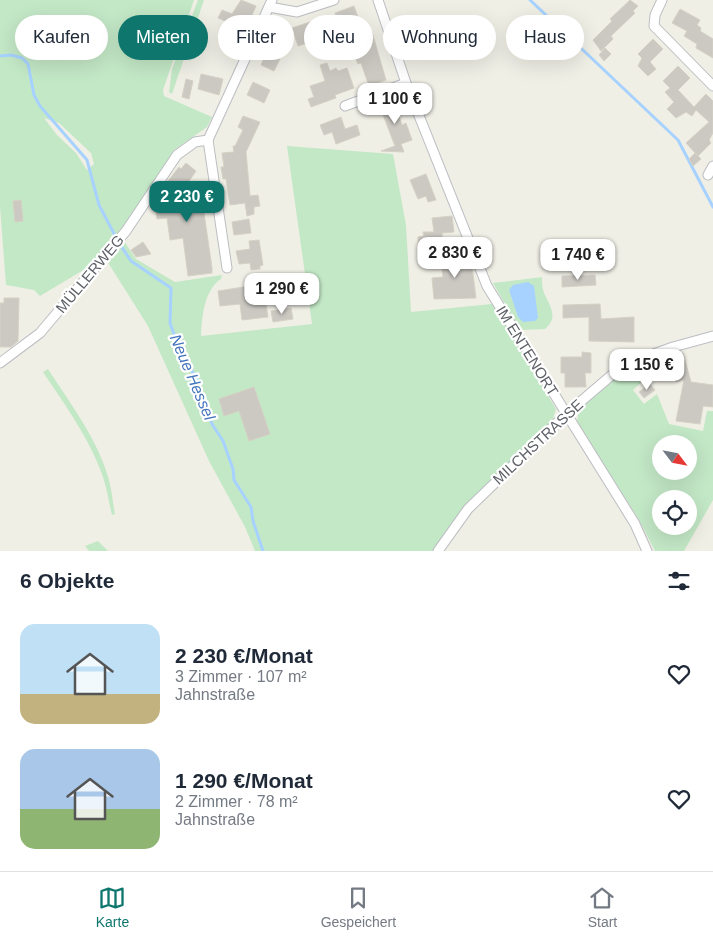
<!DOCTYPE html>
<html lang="de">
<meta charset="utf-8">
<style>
body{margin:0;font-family:Arial,sans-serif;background:#f6f6f7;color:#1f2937;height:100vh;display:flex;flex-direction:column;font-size:19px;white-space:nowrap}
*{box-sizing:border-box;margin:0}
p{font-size:16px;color:#747a83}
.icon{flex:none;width:28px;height:28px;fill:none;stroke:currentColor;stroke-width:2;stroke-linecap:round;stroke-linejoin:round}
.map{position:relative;height:551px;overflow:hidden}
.sheet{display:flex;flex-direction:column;background:#fff;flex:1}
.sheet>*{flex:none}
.top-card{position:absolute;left:15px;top:15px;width:684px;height:45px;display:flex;gap:10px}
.needle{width:32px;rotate:122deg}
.tools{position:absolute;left:652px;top:435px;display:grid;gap:10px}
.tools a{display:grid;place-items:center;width:45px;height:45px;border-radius:50%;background:#fff;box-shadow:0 5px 20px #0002;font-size:25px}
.price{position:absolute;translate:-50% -42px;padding:0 11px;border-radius:10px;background:#fff;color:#222;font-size:16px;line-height:32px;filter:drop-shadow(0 1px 2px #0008)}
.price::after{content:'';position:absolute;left:50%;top:30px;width:15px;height:11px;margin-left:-8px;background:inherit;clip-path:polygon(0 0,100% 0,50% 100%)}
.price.active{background:#0f766e;color:#fff}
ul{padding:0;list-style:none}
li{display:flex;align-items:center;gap:15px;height:125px;padding:0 20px}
li span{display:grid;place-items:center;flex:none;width:140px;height:100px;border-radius:15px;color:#555}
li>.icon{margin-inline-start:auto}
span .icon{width:60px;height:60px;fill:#fffc;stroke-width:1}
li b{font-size:21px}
h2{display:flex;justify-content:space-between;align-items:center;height:60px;padding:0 20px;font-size:21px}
.tag{padding:0 18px;border-radius:22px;background:#fff;box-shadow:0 5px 20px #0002;font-size:18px;line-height:45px}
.tag.active{background:#0f766e;color:#fff}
.menu{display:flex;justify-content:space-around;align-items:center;height:70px;border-top:1px solid #e0e1e3;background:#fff;font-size:14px;color:#747a83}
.menu a{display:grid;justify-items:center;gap:2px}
.menu .active{color:#0f766e}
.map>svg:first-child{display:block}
.green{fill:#c3e8c6;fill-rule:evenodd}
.water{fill:#a7d2ff}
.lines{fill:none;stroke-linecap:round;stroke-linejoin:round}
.stream{stroke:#a7d2ff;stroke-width:3}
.building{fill:#ccc9c3;stroke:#d5d1c4}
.minor-casing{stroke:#bbbdc2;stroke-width:11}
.minor{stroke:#fff;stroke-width:9}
.labels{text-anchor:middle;stroke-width:4.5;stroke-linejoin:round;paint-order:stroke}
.street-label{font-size:15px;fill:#5e6167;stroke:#fff}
.water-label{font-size:16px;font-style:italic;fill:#4475bd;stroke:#fff}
</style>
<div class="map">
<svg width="713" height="551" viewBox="0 0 713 551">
<rect width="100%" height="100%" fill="#f0efe6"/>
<g class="green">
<path d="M0 0H194L163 90 164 96 212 117 207 127 174 150 124 228 90 266 40 296 34 290 6 285 0 207ZM44 118 59 123 91 153 94 164 87 170 76 153 57 135Z"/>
<polygon points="198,0 204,0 172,94 169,92 172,69"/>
<path d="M287 146 393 154 406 225 411 312 492 304 556 409 552 422 463 508 433 551H255L245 527 209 461 148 326 107 261 108 255 124 241 136 259 175 282 222 275 221 279C204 290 202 317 201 336L312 324Z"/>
<path d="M542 277C542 282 542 288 544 293 550 306 559 317 545 329L520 330 493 283Z"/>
<path d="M635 366 648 376 633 390 644 404 657 394 669 424 703 431 707 411H713V500L684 551H655L639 520 577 422 579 409 620 374ZM661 444H689V471H661ZM661 499H689V526H661Z"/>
<path d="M48 369C70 403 101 444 110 484 112 494 113 504 115 514L112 515C109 503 107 489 103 477 90 439 65 405 43 372Z"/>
<polygon points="98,541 108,551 89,551 85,546"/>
</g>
<polygon class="water" points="528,282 534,286 538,318 535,321 523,322 518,317 509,290 513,285"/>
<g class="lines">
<g class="stream">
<polyline points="530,0 678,140 713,207"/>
<polyline points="0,56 11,55 22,58 28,64 34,95 40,106 87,160 99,205 119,243 131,261 171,288 170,323 183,359 191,369 200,388 212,424 223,441 233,469 234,480 251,507 253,521 263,551"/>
</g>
</g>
<g class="building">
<polygon points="241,0 256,6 238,47 226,42 234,25 218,18 222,10 232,14"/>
<polygon points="630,0 638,6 633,11 635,13 611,36 613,39 601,51 593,40 612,21 610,19"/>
<polygon points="354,6 364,35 372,32 386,80 369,86 361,63 358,64 354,55 357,54 350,36 313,47 311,42 298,46 292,28 319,19 324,35 340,29 335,13"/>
<polygon points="680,9 700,20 697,25 701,28 700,31 713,39 713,58 696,48 697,44 684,36 687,31 672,23"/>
<polygon points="411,16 422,17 420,40 410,39"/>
<polygon points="653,39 663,49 650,62 656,69 648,76 638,66 642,58 638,54"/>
<polygon points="605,48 611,54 604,61 599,55"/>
<polygon points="266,53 280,59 274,71 261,65"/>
<polygon points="327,63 330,71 336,68 338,71 347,68 354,88 335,95 336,98 311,107 308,99 314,97 310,86 325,81 320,65"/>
<polygon points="678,66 690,78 678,90 694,107 706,94 713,101 713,133 709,140 711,143 698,156 686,143 709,122 696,110 692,116 686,112 676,118 667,109 674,102 665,92 670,88 663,81"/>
<polygon points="201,74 223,79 219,95 198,89"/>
<polygon points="186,79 193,81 189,99 182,97"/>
<polygon points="253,82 270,90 264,103 247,95"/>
<polygon points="392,97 402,125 406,123 412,140 401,144 404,152 381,151 395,146 378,102"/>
<polygon points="243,116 260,122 246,152 250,196 258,195 260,206 254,207 254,214 247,216 245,203 230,205 226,179 223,179 221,167 224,167 222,153 234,152 233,146 235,146 243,130 238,127"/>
<polygon points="341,117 345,129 357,125 360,135 336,144 332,132 324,135 320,125"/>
<polygon points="695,153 701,159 693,166 689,159"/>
<polygon points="186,163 196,171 174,203 202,199 212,268 212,273 188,276 183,238 170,240 167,218 157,219 156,212 160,211 159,205 168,203 168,181 179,167 181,169"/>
<polygon points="426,174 436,200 428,202 426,196 418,199 410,180"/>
<polygon points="21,200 23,221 15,222 13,201"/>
<polygon points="452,216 454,232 442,233 443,254 419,255 418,237 424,236 423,232 434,232 432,218"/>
<polygon points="249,219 251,233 234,235 232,222"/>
<polygon points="259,240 263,265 260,266 260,269 251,270 250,263 239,264 236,251 250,249 249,241"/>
<polygon points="143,242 151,254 136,257 131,250"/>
<polygon points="468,254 472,266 476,298 434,299 432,278 443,277 441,257"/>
<polygon points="595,275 596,285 562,287 562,276"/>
<polygon points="263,284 268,317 242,320 240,304 220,306 218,291"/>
<polygon points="4,298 19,298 18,341 11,347 0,347 0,303 4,303"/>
<polygon points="600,304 601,319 634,317 634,342 589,341 589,317 563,318 563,305"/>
<polygon points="291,308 293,319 273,322 271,311"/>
<polygon points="582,352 591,353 591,373 585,373 586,387 565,387 565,373 561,373 561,357 582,357"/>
<polygon points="683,353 691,382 713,385 713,407 703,406 700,424 676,421 684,380 676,382 669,357"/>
<polygon points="650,384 655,390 644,398 639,392"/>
<polygon points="254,387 270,434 249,441 239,411 224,416 219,399"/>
</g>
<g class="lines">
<g class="minor-casing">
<g id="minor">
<polyline points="378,0 406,83 487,286 635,524 647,551"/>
<polyline points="662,0 655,15 654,26 713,86"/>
<polyline points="269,7 297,12 334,0"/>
<polyline points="345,106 406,83"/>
<polyline points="208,140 227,268"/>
<polyline points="708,175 713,166"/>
<polyline points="0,363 40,333 126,231 177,155 195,142 208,140 272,0"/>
<polyline points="438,551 468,509 566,414 613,374 629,363 673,347 713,336"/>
</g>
</g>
<use href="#minor" class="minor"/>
</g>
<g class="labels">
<g class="street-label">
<text transform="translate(90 274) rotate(-50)" y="5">MÜLLERWEG</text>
<text transform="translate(527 351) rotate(58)" y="5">IM ENTENORT</text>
<text transform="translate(538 442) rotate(-43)" y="5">MILCHSTRASSE</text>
</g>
<g class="water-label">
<text transform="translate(193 377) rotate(67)" y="6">Neue Hessel</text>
</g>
</g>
</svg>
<div class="tools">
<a><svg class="needle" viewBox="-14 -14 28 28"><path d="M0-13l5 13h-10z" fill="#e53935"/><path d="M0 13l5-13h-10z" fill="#747a83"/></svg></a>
<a><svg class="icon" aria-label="locate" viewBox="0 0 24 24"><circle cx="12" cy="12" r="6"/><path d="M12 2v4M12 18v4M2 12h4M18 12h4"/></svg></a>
</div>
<b class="price" style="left:395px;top:125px">1 100 €</b>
<b class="price active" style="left:187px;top:223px">2 230 €</b>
<b class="price" style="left:455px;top:279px">2 830 €</b>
<b class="price" style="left:578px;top:281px">1 740 €</b>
<b class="price" style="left:282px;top:315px">1 290 €</b>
<b class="price" style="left:647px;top:391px">1 150 €</b>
<div class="top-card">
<a class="tag">Kaufen</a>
<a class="tag active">Mieten</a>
<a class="tag">Filter</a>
<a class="tag">Neu</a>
<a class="tag">Wohnung</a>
<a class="tag">Haus</a>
</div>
</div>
<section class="sheet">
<h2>6 Objekte<svg class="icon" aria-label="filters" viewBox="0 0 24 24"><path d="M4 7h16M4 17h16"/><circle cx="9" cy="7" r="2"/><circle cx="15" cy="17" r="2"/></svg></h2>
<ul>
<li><span style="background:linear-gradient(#bfe0f5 70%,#c2b280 0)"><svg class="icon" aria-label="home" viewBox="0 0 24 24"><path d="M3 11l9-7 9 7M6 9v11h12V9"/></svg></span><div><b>2 230 €/Monat</b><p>3 Zimmer · 107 m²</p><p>Jahnstraße</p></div><svg class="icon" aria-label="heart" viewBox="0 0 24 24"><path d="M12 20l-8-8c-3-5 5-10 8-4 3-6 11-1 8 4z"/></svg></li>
<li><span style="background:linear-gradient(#a9c7e8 60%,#8fb573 0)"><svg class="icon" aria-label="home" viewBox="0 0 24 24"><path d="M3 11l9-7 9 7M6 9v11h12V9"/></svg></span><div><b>1 290 €/Monat</b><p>2 Zimmer · 78 m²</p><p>Jahnstraße</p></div><svg class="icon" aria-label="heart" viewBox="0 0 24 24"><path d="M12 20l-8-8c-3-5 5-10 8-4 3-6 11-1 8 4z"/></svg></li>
</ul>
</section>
<nav class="menu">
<a class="active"><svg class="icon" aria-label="map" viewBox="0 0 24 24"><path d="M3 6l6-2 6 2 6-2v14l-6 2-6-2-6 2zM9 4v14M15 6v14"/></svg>Karte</a>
<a><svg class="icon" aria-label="saved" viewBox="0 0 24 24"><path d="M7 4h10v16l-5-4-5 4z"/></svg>Gespeichert</a>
<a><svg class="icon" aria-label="home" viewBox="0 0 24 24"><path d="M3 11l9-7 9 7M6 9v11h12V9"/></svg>Start</a>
</nav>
